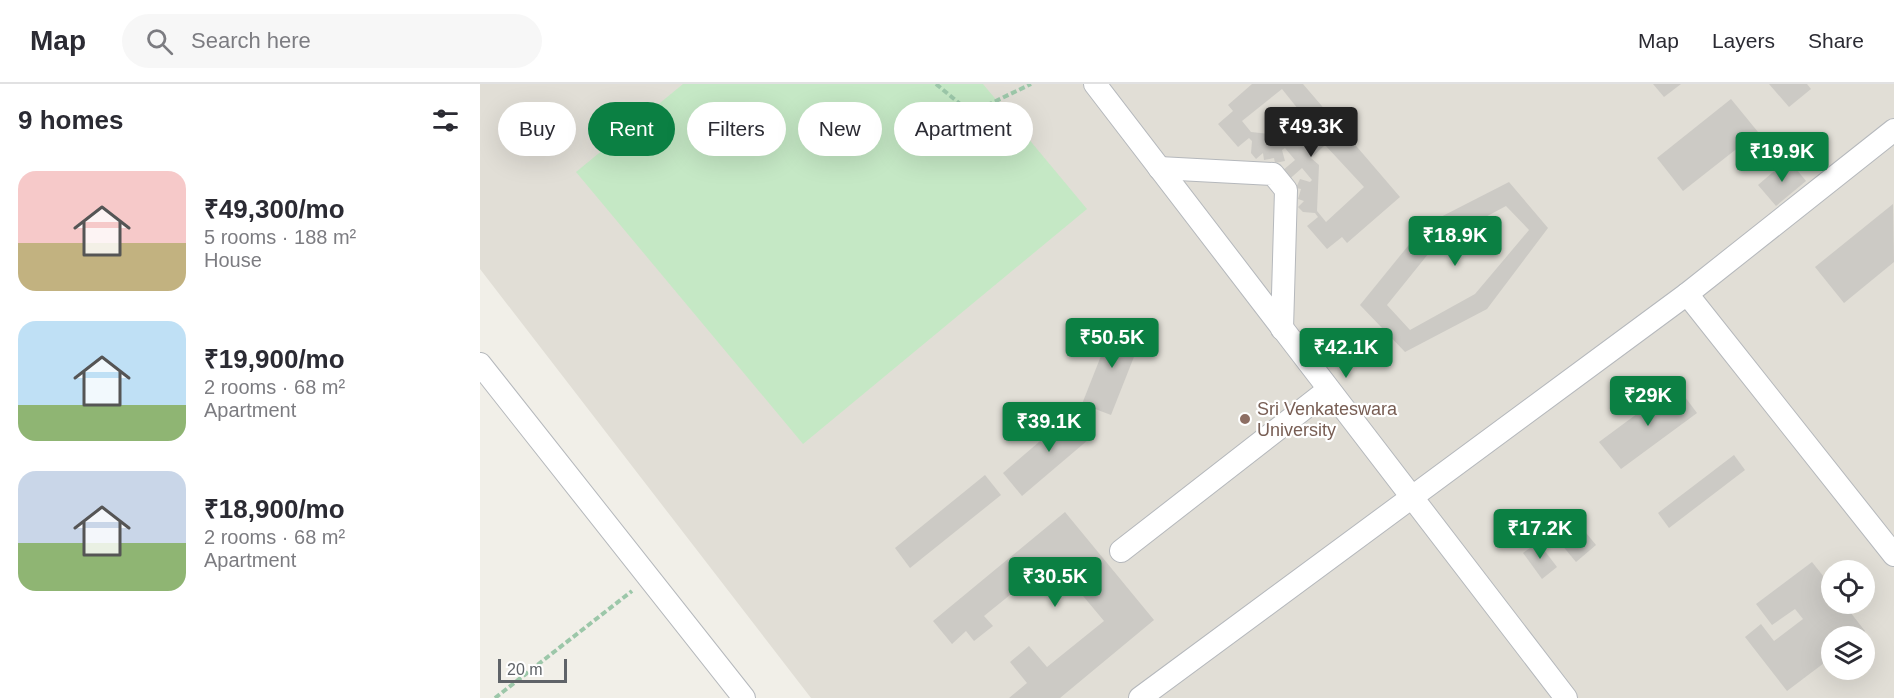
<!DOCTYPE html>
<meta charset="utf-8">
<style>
body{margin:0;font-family:Arial,sans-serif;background:#f7f7f7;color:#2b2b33;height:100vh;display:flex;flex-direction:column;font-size:22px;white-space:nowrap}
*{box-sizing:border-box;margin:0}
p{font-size:20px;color:#7c7c81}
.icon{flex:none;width:33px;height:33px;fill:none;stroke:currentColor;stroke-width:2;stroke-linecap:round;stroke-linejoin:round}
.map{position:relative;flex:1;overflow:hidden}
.side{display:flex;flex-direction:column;background:#fff;width:480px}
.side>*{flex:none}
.banner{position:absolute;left:18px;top:18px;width:570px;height:54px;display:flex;gap:12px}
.buttons{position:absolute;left:1341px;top:476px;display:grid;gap:12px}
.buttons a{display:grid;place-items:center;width:54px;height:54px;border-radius:50%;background:#fff;box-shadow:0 6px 24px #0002;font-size:30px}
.scale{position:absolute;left:18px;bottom:15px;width:69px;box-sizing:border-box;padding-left:6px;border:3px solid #5f6368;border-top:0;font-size:16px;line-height:21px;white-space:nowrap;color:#5f6368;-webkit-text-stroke:4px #fff;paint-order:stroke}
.price{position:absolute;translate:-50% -51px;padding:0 14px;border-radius:6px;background:#0b8043;color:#fff;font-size:20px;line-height:39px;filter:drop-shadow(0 2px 3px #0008)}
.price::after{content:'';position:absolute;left:50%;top:36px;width:18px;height:14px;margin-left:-9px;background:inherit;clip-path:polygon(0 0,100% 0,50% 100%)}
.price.on{background:#222;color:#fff}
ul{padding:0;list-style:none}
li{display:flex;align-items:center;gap:18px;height:150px;padding:0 18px}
li span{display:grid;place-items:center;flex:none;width:168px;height:120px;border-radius:18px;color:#555}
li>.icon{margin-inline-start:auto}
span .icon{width:72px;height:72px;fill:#fffc;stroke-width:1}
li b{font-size:26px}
h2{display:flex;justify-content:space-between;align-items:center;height:72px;padding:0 18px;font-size:26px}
.tag{padding:0 21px;border-radius:27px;background:#fff;box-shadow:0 6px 24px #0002;font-size:21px;line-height:54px}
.tag.on{background:#0b8043;color:#fff}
header{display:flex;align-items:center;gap:36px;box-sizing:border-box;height:84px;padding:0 30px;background:#fff;border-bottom:2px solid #e1e1e2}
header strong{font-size:28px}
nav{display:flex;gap:33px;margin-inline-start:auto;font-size:21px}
.search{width:420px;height:54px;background:#f7f7f7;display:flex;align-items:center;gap:15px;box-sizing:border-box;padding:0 21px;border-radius:33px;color:#7c7c81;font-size:22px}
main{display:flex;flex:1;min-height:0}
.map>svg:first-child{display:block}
.education{fill:#e1ded6;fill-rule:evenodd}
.green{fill:#c5e8c5}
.building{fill:#cccac5;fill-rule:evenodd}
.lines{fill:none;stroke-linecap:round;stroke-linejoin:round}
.minor-casing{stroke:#b5b8bc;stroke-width:24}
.path{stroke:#9cc7a9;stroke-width:4;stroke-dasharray:6 3;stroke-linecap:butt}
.minor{stroke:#fff;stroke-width:22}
.education-dot{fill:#8d6e63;stroke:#fff;stroke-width:2}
.labels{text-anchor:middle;stroke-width:4.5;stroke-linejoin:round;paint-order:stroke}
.education-label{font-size:18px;fill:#785e54;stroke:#fff;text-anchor:start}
</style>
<header>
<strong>Map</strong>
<div class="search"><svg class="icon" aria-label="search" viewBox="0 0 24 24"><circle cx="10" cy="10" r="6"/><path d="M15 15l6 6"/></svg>Search here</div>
<nav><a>Map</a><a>Layers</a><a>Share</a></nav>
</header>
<main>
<section class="side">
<h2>9 homes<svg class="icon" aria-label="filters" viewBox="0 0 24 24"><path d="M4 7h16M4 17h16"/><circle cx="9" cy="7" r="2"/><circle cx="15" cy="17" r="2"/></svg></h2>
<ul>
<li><span style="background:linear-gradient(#f6c9c9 60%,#c2b280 0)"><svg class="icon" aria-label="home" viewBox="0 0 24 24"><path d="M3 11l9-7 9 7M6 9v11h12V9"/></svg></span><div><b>₹49,300/mo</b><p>5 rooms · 188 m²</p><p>House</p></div></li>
<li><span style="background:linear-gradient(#bfe0f5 70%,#8fb573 0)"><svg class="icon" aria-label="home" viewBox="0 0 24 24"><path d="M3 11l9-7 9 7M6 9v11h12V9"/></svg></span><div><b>₹19,900/mo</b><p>2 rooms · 68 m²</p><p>Apartment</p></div></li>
<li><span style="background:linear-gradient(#c9d6e8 60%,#8fb573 0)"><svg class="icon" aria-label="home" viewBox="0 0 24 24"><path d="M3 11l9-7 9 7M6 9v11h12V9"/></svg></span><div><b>₹18,900/mo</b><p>2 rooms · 68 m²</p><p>Apartment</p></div></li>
</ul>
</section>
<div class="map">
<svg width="1414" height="614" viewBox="0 0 1414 614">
<rect width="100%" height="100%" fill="#f1efe8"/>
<path class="education" d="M0 0H1414V614H331L0 185ZM1352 486H1384V519H1352ZM1352 552H1384V585H1352Z"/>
<polygon class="green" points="203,0 503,0 607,125 323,360 96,88"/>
<g class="building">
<path d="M772 0H823L920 113 867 159 862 153 847 165 827 142 838 133 835 129 823 128 818 123 824 117 818 115 821 105 816 104 820 95 830 98 832 96 822 84 796 107 789 98 815 76 805 64 802 66 805 77 795 79 794 74 784 76 783 69 776 75 771 69 772 57 769 54 758 63 738 40 753 27 748 21ZM802 5 838 50 824 62 817 53 771 48 762 37ZM845 61 884 103 846 138 837 127 839 81 831 74Z"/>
<polygon points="1173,0 1201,0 1184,13"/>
<polygon points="1289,0 1327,0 1331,5 1309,23"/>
<polygon points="1251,15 1278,48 1203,107 1177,74"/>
<polygon points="1308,75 1326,97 1296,122 1278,101"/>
<path d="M1029 98 1068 144 1007 225 925 268 880 221 945 141ZM1026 122 1049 146 995 210 930 246 907 221 957 159Z"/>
<polygon points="1413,120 1414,178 1364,219 1335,183"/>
<polygon points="634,239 663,250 631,331 602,320"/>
<polygon points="1196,301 1217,329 1141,385 1119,358"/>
<polygon points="595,327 615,350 542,412 523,389"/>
<polygon points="1254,371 1265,386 1189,444 1178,429"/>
<polygon points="505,391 521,411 430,484 415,464"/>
<polygon points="585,428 674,536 580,614 529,614 547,599 530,578 549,562 567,583 624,537 573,476 504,532 513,542 494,557 486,547 472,560 453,537"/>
<polygon points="1097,438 1116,461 1096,478 1077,455"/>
<polygon points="1058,458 1077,483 1062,495 1043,469"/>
<polygon points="1332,478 1352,503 1352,519 1363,519 1385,547 1379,552 1352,552 1352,573 1307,607 1265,553 1281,540 1294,557 1323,535 1315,525 1292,541 1276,520"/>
</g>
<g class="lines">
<g class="minor-casing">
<g id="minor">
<polyline points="615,0 1086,614"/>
<polyline points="679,84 793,90 806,106 802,245"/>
<polyline points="1207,210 1414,471"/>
<polyline points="0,280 264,614"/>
<polyline points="641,467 848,306"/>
<polyline points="660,614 1207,210 1414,46"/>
</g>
</g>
<g class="path">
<polyline points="456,0 491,29 551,0"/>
<polyline points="15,614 152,507"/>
</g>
<use href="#minor" class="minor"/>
</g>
<circle class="education-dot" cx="765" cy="335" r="6"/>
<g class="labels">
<g class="education-label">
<text x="777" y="331">Sri Venkateswara<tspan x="777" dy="21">University</tspan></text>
</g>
</g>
</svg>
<div class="buttons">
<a><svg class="icon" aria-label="locate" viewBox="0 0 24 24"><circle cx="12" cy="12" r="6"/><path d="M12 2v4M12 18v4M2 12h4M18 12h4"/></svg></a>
<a><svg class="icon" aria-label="layers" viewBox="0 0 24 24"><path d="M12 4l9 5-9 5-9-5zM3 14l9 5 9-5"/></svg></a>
</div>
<div class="scale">20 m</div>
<b class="price on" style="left:831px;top:74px">₹49.3K</b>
<b class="price" style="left:1302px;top:99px">₹19.9K</b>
<b class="price" style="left:975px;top:183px">₹18.9K</b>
<b class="price" style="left:632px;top:285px">₹50.5K</b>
<b class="price" style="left:866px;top:295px">₹42.1K</b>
<b class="price" style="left:1168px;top:343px">₹29K</b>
<b class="price" style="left:569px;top:369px">₹39.1K</b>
<b class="price" style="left:1060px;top:476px">₹17.2K</b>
<b class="price" style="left:575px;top:524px">₹30.5K</b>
<div class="banner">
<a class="tag">Buy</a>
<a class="tag on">Rent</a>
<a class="tag">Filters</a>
<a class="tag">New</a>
<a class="tag">Apartment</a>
</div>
</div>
</main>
